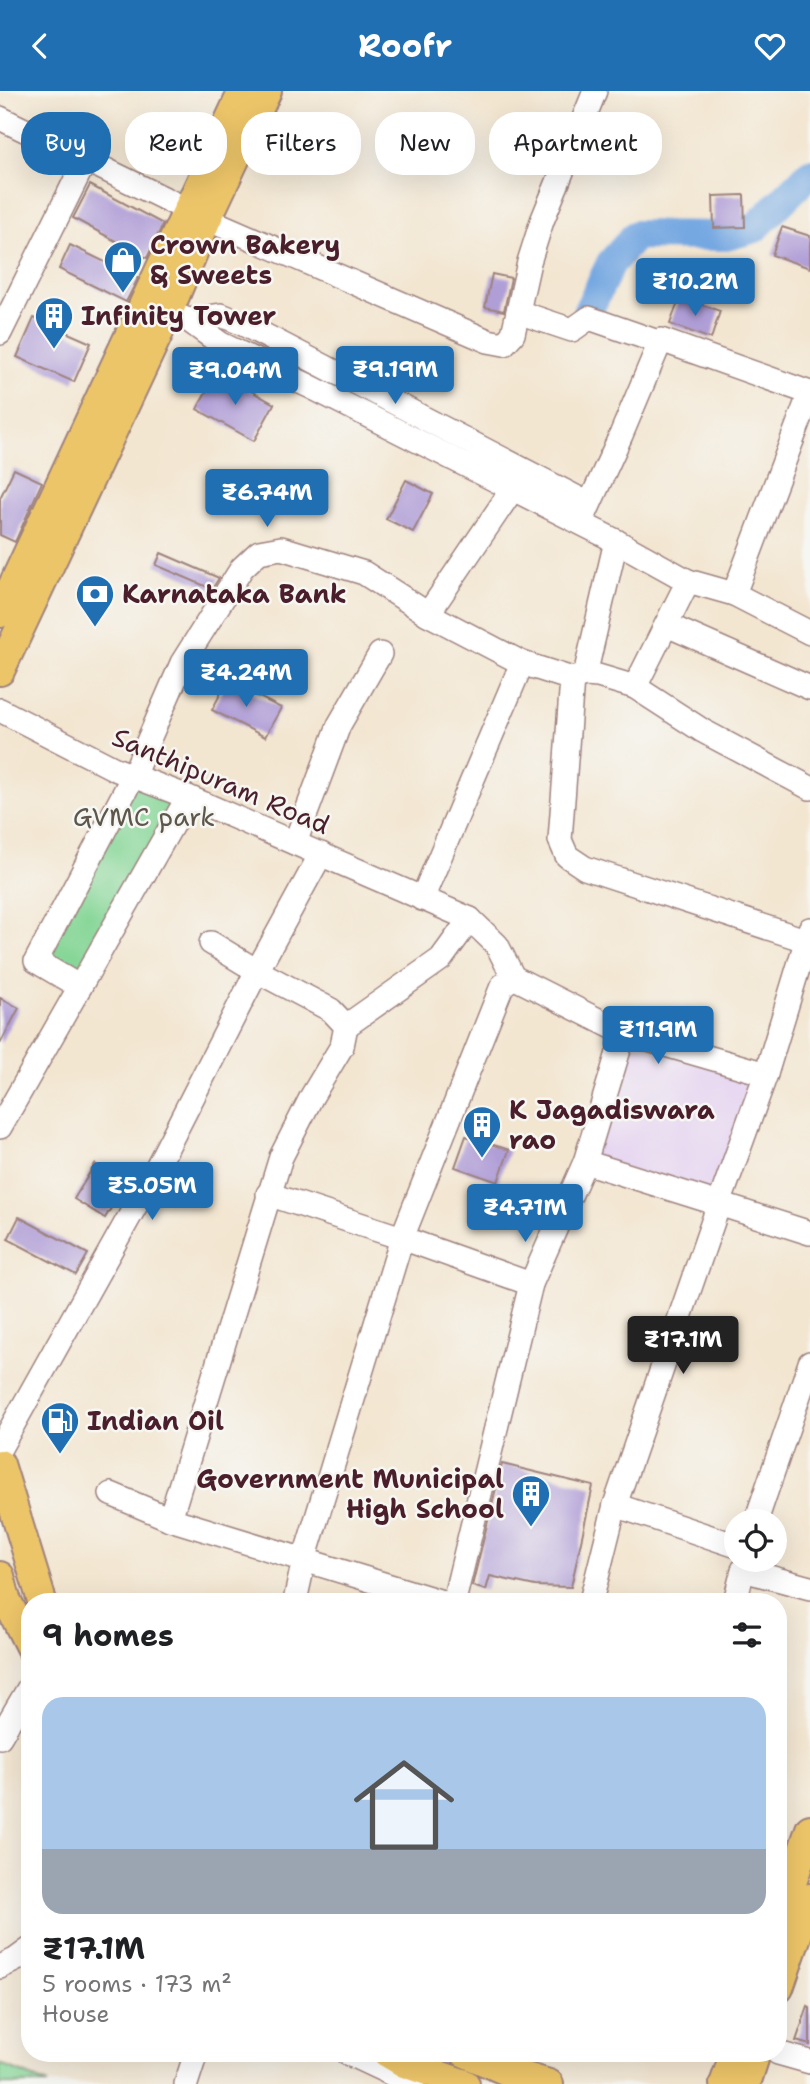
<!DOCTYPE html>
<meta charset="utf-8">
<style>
body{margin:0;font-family:"Shantell Sans",sans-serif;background:#f2f2f2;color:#202124;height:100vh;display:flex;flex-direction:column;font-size:26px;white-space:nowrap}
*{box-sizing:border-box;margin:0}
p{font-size:23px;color:#757577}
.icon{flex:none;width:38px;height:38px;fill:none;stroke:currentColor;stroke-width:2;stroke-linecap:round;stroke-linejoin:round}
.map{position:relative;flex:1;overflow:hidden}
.side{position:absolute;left:21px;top:1502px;width:766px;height:469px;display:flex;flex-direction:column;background:#fff;border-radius:28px;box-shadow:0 7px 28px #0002}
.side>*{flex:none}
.guide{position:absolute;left:21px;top:21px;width:768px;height:63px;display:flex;gap:14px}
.buttons{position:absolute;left:724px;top:1418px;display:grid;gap:14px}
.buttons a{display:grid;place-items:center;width:63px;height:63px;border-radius:50%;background:#fff;box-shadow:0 7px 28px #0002;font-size:35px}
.price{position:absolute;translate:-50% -60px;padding:0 16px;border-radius:7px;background:#1f6fb2;color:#fff;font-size:23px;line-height:46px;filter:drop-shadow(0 2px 4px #0008)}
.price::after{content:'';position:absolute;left:50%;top:42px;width:21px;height:16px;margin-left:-10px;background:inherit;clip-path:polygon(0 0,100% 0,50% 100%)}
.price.current{background:#222;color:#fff}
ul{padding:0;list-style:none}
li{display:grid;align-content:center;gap:14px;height:371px;padding:0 21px}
li span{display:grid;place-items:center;height:217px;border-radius:21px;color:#555}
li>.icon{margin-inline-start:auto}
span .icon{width:126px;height:126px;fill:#fffc;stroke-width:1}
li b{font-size:30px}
h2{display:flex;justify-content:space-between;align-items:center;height:84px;padding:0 21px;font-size:30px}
.pill{padding:0 24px;border-radius:28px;background:#fff;box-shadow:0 7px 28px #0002;font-size:24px;line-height:63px}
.pill.current{background:#1f6fb2;color:#fff}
header{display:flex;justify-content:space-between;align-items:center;height:91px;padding:0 21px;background:#1f6fb2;color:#fff;font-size:32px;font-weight:700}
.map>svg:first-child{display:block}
.built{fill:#e5d3f1}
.green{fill:#85d696;stroke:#687a60;stroke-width:2}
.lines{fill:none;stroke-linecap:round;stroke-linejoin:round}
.river{stroke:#75a7e1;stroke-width:30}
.building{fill:#b09ed7}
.minor-casing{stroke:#9e827e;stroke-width:26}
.major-casing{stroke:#9e827e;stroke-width:32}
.minor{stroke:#fff;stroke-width:23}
.major{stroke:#edc569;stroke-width:28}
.labels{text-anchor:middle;stroke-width:5;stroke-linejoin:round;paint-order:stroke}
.poi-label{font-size:26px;font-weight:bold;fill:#4a1f2b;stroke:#f6f6f2;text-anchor:start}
.street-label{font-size:26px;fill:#4a1f2b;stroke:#f6f6f2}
.park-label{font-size:26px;fill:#5c564b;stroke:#f6f6f2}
</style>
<header><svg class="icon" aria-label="back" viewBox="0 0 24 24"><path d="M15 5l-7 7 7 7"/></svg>Roofr<svg class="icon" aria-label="heart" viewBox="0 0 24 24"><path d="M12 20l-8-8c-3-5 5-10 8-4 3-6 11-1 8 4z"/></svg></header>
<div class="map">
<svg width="810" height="1993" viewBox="0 0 810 1993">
<rect width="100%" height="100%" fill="#f6f6f2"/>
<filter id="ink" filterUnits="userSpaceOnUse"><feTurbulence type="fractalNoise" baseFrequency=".0143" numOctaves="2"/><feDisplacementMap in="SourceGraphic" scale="14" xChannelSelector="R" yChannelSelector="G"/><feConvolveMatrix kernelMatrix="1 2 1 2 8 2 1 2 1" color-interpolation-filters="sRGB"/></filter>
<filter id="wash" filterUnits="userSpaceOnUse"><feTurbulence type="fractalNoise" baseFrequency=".00686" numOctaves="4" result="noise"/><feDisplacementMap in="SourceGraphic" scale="28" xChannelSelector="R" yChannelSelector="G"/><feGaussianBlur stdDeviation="1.57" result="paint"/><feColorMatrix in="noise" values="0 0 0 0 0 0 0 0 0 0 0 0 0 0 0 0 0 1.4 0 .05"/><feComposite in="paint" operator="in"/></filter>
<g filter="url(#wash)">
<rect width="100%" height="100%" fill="#f3e6d1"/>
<polygon class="built" points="628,950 758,986 715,1106 590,1066"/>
<g class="green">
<polygon points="133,685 188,706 80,896 36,870"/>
<polygon points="0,1973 48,1993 0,1993"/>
</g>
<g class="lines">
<polyline class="river" points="588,220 611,172 636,144 726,145 755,137 810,82"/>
</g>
<g id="blocks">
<g class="building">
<polygon points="90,94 163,133 147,167 73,127"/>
<polygon points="744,104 745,136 714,137 713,105"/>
<polygon points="782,136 810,145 810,177 772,164"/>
<polygon points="70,154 138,187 126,211 59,178"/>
<polygon points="492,183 511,187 504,220 485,216"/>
<polygon points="680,206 720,220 711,248 670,233"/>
<polygon points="34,227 91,252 74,291 17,266"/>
<polygon points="217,281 274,313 254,350 197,318"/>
<polygon points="14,378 42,391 15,451 0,444 0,407"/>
<polygon points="406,389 433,403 413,441 386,428"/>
<polygon points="161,462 219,487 212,498 156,474"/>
<polygon points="227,590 281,617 265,646 212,619"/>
<polygon points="0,907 19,917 0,953"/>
<polygon points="466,1045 509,1059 498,1091 455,1076"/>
<polygon points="95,1073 126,1092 105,1127 74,1108"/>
<polygon points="19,1126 88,1163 76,1184 8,1148"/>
<polygon points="502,1373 593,1395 571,1496 535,1495 490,1485 486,1499 472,1495"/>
<polygon points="808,1915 810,1916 810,1954 796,1950"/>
</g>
</g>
</g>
<g filter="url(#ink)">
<use href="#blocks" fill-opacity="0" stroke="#9e827e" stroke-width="2"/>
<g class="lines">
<g class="minor-casing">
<g id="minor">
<polyline points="0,27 188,119"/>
<polyline points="207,128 488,250 504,253 513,243 529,171 542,130 595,0"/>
<polyline points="154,215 188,229 221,253 309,295 616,450 688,490"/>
<polyline points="518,221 572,239 589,227 658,251"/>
<polyline points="188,229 221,224 241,232 589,413"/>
<polyline points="0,242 85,70"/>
<polyline points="810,302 734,503 810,542"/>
<polyline points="583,427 621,344 661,249 810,302"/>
<polyline points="428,523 512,399"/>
<polyline points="667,534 810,597"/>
<polyline points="585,584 616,450"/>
<polyline points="572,588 560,749 567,765 585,777 808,850"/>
<polyline points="635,596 688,490 734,503"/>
<polyline points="0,619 115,678 188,706 470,828 497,854 513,886 624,942 766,983 810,838"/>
<polyline points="295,752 339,634 380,563"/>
<polyline points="422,808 522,572 572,588 585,584 598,585 635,596 703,640 810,697"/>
<polyline points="80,896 36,870 133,685 182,572 242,477 259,461 281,457 364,482 428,523 522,572"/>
<polyline points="346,935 441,868 470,828"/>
<polyline points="0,1036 188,706"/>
<polyline points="585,1071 624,942"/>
<polyline points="268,1103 402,1147 531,1193 585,1071 719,1113 766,983"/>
<polyline points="0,1357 155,1080 257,880 321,763"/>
<polyline points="111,1403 170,1428 439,1510"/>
<polyline points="170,1428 281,1066 312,1005 342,955 346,935 331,919 257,880 211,852"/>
<polyline points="756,1430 810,1272"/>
<polyline points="737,1455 615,1414 719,1113 810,1142"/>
<polyline points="295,1510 304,1469 402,1147 502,895 513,886"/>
<polyline points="454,1510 531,1193"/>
<polyline points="591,1510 615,1414"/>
<polyline points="735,1510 743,1479 810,1497"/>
<polyline points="0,1646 30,1595"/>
<polyline points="0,1876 15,1869 30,1858"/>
<polyline points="347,1962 413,1993"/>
<polyline points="778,1962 810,1971"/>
<polyline points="186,1993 196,1962"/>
</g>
</g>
<g class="major-casing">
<g id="major">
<polyline points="0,522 243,0"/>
<polyline points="0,580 168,222 207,128 267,0"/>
<polyline points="0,1373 42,1510"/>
<polyline points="0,1485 6,1508 30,1556"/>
<polyline points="779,1831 810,1738"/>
<polyline points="779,1897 810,1807"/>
<polyline points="387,1962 404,1972 465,1993"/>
<polyline points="465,1962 509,1981 549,1993"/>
<polyline points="724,1993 735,1962"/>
<polyline points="746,1993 756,1962"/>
</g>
</g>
<use href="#minor" class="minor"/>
<use href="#major" class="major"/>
</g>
</g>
<defs>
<g id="shop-pin" transform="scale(2.0125)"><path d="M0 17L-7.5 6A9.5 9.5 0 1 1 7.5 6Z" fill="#1f6fb2" stroke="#f6f6f2"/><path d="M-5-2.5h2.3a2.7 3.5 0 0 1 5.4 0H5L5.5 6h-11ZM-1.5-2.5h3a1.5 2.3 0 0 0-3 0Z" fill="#fff"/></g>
<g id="building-pin" transform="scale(2.0125)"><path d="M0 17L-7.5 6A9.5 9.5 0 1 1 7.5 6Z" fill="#1f6fb2" stroke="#f6f6f2"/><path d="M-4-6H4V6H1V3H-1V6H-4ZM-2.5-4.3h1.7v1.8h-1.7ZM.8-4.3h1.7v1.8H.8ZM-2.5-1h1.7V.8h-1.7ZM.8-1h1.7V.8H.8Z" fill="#fff"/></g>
<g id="bank-pin" transform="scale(2.0125)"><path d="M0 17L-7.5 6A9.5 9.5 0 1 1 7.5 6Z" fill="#1f6fb2" stroke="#f6f6f2"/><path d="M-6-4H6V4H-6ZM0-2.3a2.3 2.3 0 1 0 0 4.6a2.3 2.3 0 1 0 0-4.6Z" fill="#fff"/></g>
<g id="fuel-pin" transform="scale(2.0125)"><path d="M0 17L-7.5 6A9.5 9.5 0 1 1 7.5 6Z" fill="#1f6fb2" stroke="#f6f6f2"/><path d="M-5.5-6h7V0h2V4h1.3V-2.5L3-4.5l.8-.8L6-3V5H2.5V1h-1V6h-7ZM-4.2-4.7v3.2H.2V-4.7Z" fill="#fff"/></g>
</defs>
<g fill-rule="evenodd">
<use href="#shop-pin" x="123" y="169"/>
<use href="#building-pin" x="54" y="225"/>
<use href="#bank-pin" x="95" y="503"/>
<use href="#building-pin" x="482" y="1034"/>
<use href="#fuel-pin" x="60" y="1330"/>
<use href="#building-pin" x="531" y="1403"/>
</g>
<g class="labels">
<g class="poi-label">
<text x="150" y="163">Crown Bakery<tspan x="150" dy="30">&amp; Sweets</tspan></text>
<text x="81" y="234">Infinity Tower</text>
<text x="122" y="512">Karnataka Bank</text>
<text x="509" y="1028">K Jagadiswara<tspan x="509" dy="30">rao</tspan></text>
<text x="87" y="1339">Indian Oil</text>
<text x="504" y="1397" text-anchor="end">Government Municipal<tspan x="504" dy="30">High School</tspan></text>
</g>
<g class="street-label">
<text transform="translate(221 690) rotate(23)" y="9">Santhipuram Road</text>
</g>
<g class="park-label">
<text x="144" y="735">GVMC park</text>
</g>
</g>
</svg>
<div class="buttons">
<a><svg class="icon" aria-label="locate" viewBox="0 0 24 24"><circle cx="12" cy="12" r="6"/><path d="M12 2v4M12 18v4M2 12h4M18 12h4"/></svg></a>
</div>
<b class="price" style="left:695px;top:227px">₹10.2M</b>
<b class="price" style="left:395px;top:315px">₹9.19M</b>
<b class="price" style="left:235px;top:316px">₹9.04M</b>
<b class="price" style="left:267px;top:438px">₹6.74M</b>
<b class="price" style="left:246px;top:618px">₹4.24M</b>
<b class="price" style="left:658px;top:975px">₹11.9M</b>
<b class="price" style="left:152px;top:1131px">₹5.05M</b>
<b class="price" style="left:525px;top:1153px">₹4.71M</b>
<b class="price current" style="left:683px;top:1285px">₹17.1M</b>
<div class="guide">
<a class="pill current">Buy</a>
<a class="pill">Rent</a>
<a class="pill">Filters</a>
<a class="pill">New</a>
<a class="pill">Apartment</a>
</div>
<section class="side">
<h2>9 homes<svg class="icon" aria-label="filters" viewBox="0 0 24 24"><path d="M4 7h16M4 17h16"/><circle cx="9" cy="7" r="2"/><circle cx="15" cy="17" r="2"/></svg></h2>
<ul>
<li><span style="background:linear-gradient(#a9c7e8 70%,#9aa5b1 0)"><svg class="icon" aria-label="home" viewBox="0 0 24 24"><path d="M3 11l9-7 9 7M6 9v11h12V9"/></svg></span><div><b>₹17.1M</b><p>5 rooms · 173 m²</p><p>House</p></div></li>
</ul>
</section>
</div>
